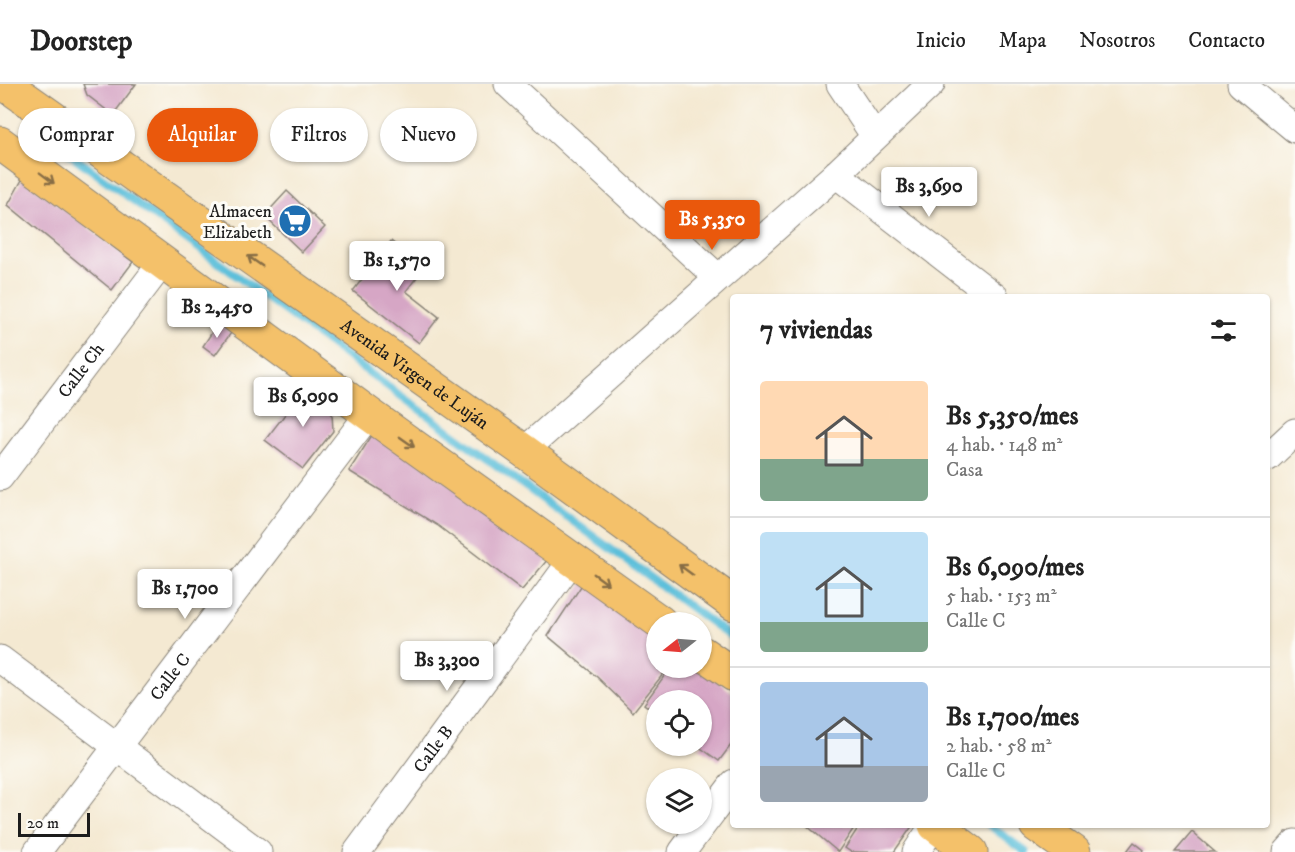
<!DOCTYPE html>
<html lang="es">
<meta charset="utf-8">
<style>
body{margin:0;font-family:"IM FELL DW Pica",serif;background:#f6f6f6;color:#222;height:100vh;display:flex;flex-direction:column;font-size:22px;white-space:nowrap}
*{box-sizing:border-box;margin:0}
p{font-size:20px;color:#767676}
.icon{flex:none;width:33px;height:33px;fill:none;stroke:currentColor;stroke-width:2;stroke-linecap:round;stroke-linejoin:round}
.map{position:relative;flex:1;overflow:hidden}
.sheet{position:absolute;left:730px;top:210px;width:540px;height:534px;display:flex;flex-direction:column;background:#fff;border-radius:6px;box-shadow:0 2px 4px #0004}
.sheet>*{flex:none}
.guide{position:absolute;left:18px;top:24px;width:570px;height:54px;display:flex;gap:12px}
.needle{width:39px;rotate:253deg}
.buttons{position:absolute;left:646px;top:528px;display:grid;gap:12px}
.buttons a{display:grid;place-items:center;width:66px;height:66px;border-radius:50%;background:#fff;box-shadow:0 2px 4px #0004;font-size:30px}
.scale{position:absolute;left:18px;bottom:15px;width:72px;box-sizing:border-box;padding-left:6px;border:3px solid #1c1c1c;border-top:0;font-size:16px;line-height:21px;white-space:nowrap;color:#1c1c1c;-webkit-text-stroke:4px #fdfcf7;paint-order:stroke}
.price{position:absolute;translate:-50% -51px;padding:0 14px;border-radius:6px;background:#fff;color:#222;font-size:20px;line-height:39px;filter:drop-shadow(0 2px 3px #0008)}
.price::after{content:'';position:absolute;left:50%;top:36px;width:18px;height:14px;margin-left:-9px;background:inherit;clip-path:polygon(0 0,100% 0,50% 100%)}
.price.active{background:#ea580c;color:#fff}
ul{padding:0;list-style:none}
li{display:flex;align-items:center;gap:18px;height:150px;padding:0 30px}
li+li{border-top:2px solid #e0e0e0}
li span{display:grid;place-items:center;flex:none;width:168px;height:120px;border-radius:6px;color:#555}
li>.icon{margin-inline-start:auto}
span .icon{width:72px;height:72px;fill:#fffc;stroke-width:1}
li b{font-size:26px}
h2{display:flex;justify-content:space-between;align-items:center;height:72px;padding:0 30px;font-size:26px}
.tag{padding:0 21px;border-radius:27px;background:#fff;box-shadow:0 2px 4px #0004;font-size:21px;line-height:54px}
.tag.active{background:#ea580c;color:#fff}
header{display:flex;align-items:center;gap:36px;box-sizing:border-box;height:84px;padding:0 30px;background:#fff;border-bottom:2px solid #e0e0e0}
header strong{font-size:28px}
nav{display:flex;gap:33px;margin-inline-start:auto;font-size:21px}
.map>svg:first-child{display:block}
.lines{fill:none;stroke-linecap:round;stroke-linejoin:round}
.stream{stroke:#5cbfda;stroke-width:8}
.building{fill:#d6a6c5}
.minor-casing{stroke:#888277;stroke-width:29}
.major-casing{stroke:#888277;stroke-width:35}
.minor{stroke:#fff;stroke-width:27}
.major{stroke:#f4c16b;stroke-width:33}
.oneway{stroke:#886e44}
.labels{text-anchor:middle;stroke-width:6;stroke-linejoin:round;paint-order:stroke}
.poi-label{font-size:18px;fill:#1c1c1c;stroke:#fdfcf7;text-anchor:end}
.street-label{font-size:18px;fill:#1c1c1c;stroke:#fdfcf7}
</style>
<header>
<strong>Doorstep</strong>
<nav><a>Inicio</a><a>Mapa</a><a>Nosotros</a><a>Contacto</a></nav>
</header>
<div class="map">
<svg width="1295" height="768" viewBox="0 0 1295 768">
<rect width="100%" height="100%" fill="#fdfcf7"/>
<filter id="ink" filterUnits="userSpaceOnUse"><feTurbulence type="fractalNoise" baseFrequency=".0167" numOctaves="2"/><feDisplacementMap in="SourceGraphic" scale="12" xChannelSelector="R" yChannelSelector="G"/><feConvolveMatrix kernelMatrix="1 2 1 2 8 2 1 2 1" color-interpolation-filters="sRGB"/></filter>
<filter id="wash" filterUnits="userSpaceOnUse"><feTurbulence type="fractalNoise" baseFrequency=".008" numOctaves="4" result="noise"/><feDisplacementMap in="SourceGraphic" scale="24" xChannelSelector="R" yChannelSelector="G"/><feGaussianBlur stdDeviation="1.35" result="paint"/><feColorMatrix in="noise" values="0 0 0 0 0 0 0 0 0 0 0 0 0 0 0 0 0 1.4 0 .05"/><feComposite in="paint" operator="in"/></filter>
<g filter="url(#wash)">
<rect width="100%" height="100%" fill="#f4e9d2"/>
<g class="lines">
<g class="stream">
<polyline points="34,44 734,555"/>
<polyline points="989,741 1026,768"/>
</g>
</g>
<g id="blocks">
<g class="building">
<polygon points="83,0 136,0 113,31 87,11"/>
<polygon points="169,39 180,48 163,68 153,58"/>
<polygon points="23,94 133,178 112,206 8,121"/>
<polygon points="287,107 325,143 302,168 264,132"/>
<polygon points="391,157 424,184 406,207 439,233 419,259 353,207"/>
<polygon points="218,239 231,249 215,271 203,262"/>
<polygon points="307,302 325,316 332,330 333,347 303,385 265,356"/>
<polygon points="376,345 549,474 522,506 437,441 349,387"/>
<polygon points="585,496 657,551 657,584 668,584 633,628 597,593 548,552"/>
<polygon points="670,584 702,584 734,610 734,657 719,677 698,662 702,662 702,616 657,616 657,630 644,620"/>
<polygon points="806,741 856,741 838,768"/>
<polygon points="860,741 913,741 894,768 851,768 845,764"/>
<polygon points="1192,748 1215,768 1175,768"/>
<polygon points="1134,758 1144,766 1143,768 1127,767"/>
</g>
</g>
</g>
<g filter="url(#ink)">
<use href="#blocks" fill-opacity="0" stroke="#888277" stroke-width="1.5"/>
<g class="lines">
<g class="minor-casing">
<g id="minor">
<polyline points="508,0 717,193"/>
<polyline points="840,0 874,51"/>
<polyline points="1241,0 1295,45"/>
<polyline points="836,90 995,213"/>
<polyline points="524,367 836,90 931,0"/>
<polyline points="1268,373 1295,348"/>
<path id="s1" d="M0 393 162 179"/>
<polyline points="0,575 258,768"/>
<path id="s2" d="M37 768 369 330"/>
<path id="s3" d="M357 768 573 475"/>
<polyline points="682,768 734,699"/>
<polyline points="916,768 934,741"/>
<polyline points="1287,768 1295,759"/>
</g>
</g>
<g class="major-casing">
<g id="major">
<path id="s4" d="M5 0 524 367 734 520"/>
<polyline points="0,59 369,330 660,538"/>
<polyline points="702,569 734,591"/>
<polyline points="935,741 971,768"/>
<polyline points="1036,741 1074,768"/>
</g>
</g>
<use href="#minor" class="minor"/>
<use href="#major" class="major"/>
</g>
<defs><path id="oneway-shaft" d="M-6 0H5M1.5-3L5.5 0L1.5 3" fill="none" stroke-width="1.6" stroke-linecap="round" stroke-linejoin="round" transform="scale(1.5)"/></defs>
<g class="oneway">
<use href="#oneway-shaft" transform="translate(47 94) rotate(37)"/>
<use href="#oneway-shaft" transform="translate(255 177) rotate(-145)"/>
<use href="#oneway-shaft" transform="translate(407 358) rotate(35)"/>
<use href="#oneway-shaft" transform="translate(686 486) rotate(-144)"/>
<use href="#oneway-shaft" transform="translate(601 495) rotate(36)"/>
</g>
</g>
<defs>
<g id="supermarket-disc" transform="scale(1.725)"><circle r="9.5" fill="#1f6fb2" stroke="#fdfcf7"/><path d="M-6-5.5h2.5l.6 2H6L4.5 2H-2.5L-4.4-4H-6ZM-1.5 3.2a1.3 1.3 0 1 0 .1 0ZM3 3.2a1.3 1.3 0 1 0 .1 0Z" fill="#fff"/></g>
</defs>
<g fill-rule="evenodd">
<use href="#supermarket-disc" x="295" y="137"/>
</g>
<g class="labels">
<g class="poi-label">
<text x="272" y="133">Almacen<tspan x="272" dy="21">Elizabeth</tspan></text>
</g>
<g class="street-label">
<text dy="6" stroke="none"><textPath href="#s1" startOffset="134">Calle Ch</textPath></text>
<text dy="6" stroke="none"><textPath href="#s4" startOffset="502">Avenida Virgen de Luján</textPath></text>
<text dy="6" stroke="none"><textPath href="#s2" startOffset="220">Calle C</textPath></text>
<text dy="6" stroke="none"><textPath href="#s3" startOffset="128">Calle B</textPath></text>
</g>
</g>
</svg>
<div class="buttons">
<a><svg class="needle" viewBox="-14 -14 28 28"><path d="M0-13l5 13h-10z" fill="#e53935"/><path d="M0 13l5-13h-10z" fill="#767676"/></svg></a>
<a><svg class="icon" aria-label="locate" viewBox="0 0 24 24"><circle cx="12" cy="12" r="6"/><path d="M12 2v4M12 18v4M2 12h4M18 12h4"/></svg></a>
<a><svg class="icon" aria-label="layers" viewBox="0 0 24 24"><path d="M12 4l9 5-9 5-9-5zM3 14l9 5 9-5"/></svg></a>
</div>
<div class="scale">20 m</div>
<b class="price" style="left:929px;top:134px">Bs 3,690</b>
<b class="price active" style="left:712px;top:167px">Bs 5,350</b>
<b class="price" style="left:397px;top:208px">Bs 1,570</b>
<b class="price" style="left:217px;top:255px">Bs 2,450</b>
<b class="price" style="left:303px;top:344px">Bs 6,090</b>
<b class="price" style="left:185px;top:536px">Bs 1,700</b>
<b class="price" style="left:447px;top:608px">Bs 3,300</b>
<div class="guide">
<a class="tag">Comprar</a>
<a class="tag active">Alquilar</a>
<a class="tag">Filtros</a>
<a class="tag">Nuevo</a>
</div>
<section class="sheet">
<h2>7 viviendas<svg class="icon" aria-label="filters" viewBox="0 0 24 24"><path d="M4 7h16M4 17h16"/><circle cx="9" cy="7" r="2"/><circle cx="15" cy="17" r="2"/></svg></h2>
<ul>
<li><span style="background:linear-gradient(#ffd9b3 65%,#7fa58c 0)"><svg class="icon" aria-label="home" viewBox="0 0 24 24"><path d="M3 11l9-7 9 7M6 9v11h12V9"/></svg></span><div><b>Bs 5,350/mes</b><p>4 hab. · 148 m²</p><p>Casa</p></div></li>
<li><span style="background:linear-gradient(#bfe0f5 75%,#7fa58c 0)"><svg class="icon" aria-label="home" viewBox="0 0 24 24"><path d="M3 11l9-7 9 7M6 9v11h12V9"/></svg></span><div><b>Bs 6,090/mes</b><p>5 hab. · 153 m²</p><p>Calle C</p></div></li>
<li><span style="background:linear-gradient(#a9c7e8 70%,#9aa5b1 0)"><svg class="icon" aria-label="home" viewBox="0 0 24 24"><path d="M3 11l9-7 9 7M6 9v11h12V9"/></svg></span><div><b>Bs 1,700/mes</b><p>2 hab. · 58 m²</p><p>Calle C</p></div></li>
</ul>
</section>
</div>
